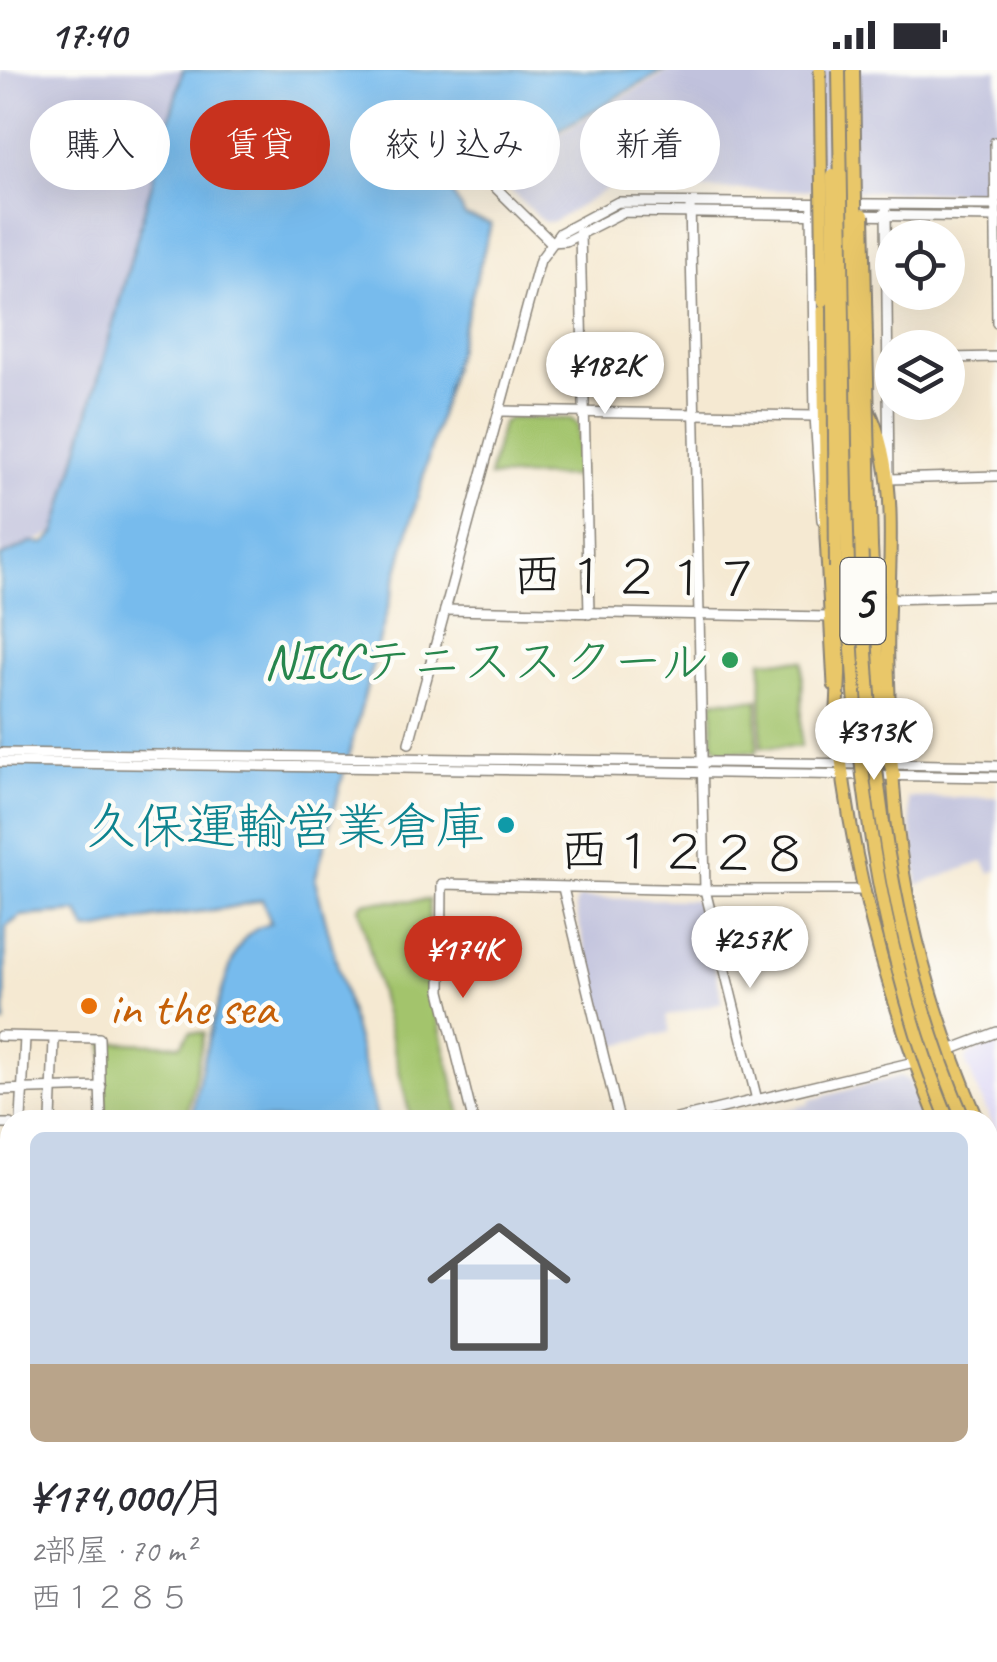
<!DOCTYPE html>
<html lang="ja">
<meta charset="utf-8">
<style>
body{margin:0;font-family:Caveat,"Klee One",sans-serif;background:#f2f2f3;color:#2b2b33;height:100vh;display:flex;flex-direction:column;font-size:38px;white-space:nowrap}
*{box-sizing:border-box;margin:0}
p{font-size:32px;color:#7c7c81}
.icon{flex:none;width:55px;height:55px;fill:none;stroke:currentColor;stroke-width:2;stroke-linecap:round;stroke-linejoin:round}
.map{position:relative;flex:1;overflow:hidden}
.side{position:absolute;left:0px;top:1040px;width:998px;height:552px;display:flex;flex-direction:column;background:#fff;border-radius:30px 30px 0 0;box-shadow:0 10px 40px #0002}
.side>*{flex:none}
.top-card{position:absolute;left:30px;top:30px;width:938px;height:90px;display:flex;gap:20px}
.controls{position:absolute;left:875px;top:150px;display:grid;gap:20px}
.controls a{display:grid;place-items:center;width:90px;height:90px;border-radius:50%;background:#fff;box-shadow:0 10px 40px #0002;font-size:50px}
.price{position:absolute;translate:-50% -85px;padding:0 22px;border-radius:35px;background:#fff;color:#222;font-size:32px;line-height:65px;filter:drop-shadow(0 2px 5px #0008)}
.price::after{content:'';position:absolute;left:50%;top:60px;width:30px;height:22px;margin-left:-15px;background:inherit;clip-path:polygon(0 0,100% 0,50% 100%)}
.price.selected{background:#c8321e;color:#fff}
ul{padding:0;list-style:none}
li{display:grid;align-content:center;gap:20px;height:530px;padding:0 30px}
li+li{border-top:2px solid #e1e1e2}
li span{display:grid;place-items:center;height:310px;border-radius:15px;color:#555}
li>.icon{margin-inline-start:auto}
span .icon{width:180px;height:180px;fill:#fffc;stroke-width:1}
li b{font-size:42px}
.tag{padding:0 35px;border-radius:45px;background:#fff;box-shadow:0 10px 40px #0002;font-size:35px;line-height:90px}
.tag.selected{background:#c8321e;color:#fff}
.status{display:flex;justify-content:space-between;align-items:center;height:70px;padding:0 50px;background:#fff;direction:ltr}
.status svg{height:28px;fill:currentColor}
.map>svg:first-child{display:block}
.built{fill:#dbd6f7}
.industrial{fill:#c1c2dd}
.green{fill:#a3c46c;stroke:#607044;stroke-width:2.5}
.water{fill:#77bbed;stroke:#4a6c84;stroke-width:2.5}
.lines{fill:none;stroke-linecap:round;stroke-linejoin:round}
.river{stroke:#77bbed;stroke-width:12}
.minor-casing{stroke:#888277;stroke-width:12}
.major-casing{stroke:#888277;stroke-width:15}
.highway-casing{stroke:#888277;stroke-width:16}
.minor{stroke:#fff;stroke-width:9}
.major{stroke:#e9c769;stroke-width:11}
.highway{stroke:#e9c769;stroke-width:12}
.major-bridge-casing{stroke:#888277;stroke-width:15;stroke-linecap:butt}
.highway-bridge-casing{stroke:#888277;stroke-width:16;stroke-linecap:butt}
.major-bridge{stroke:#e9c769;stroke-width:11}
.highway-bridge{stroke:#e9c769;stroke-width:12}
.leisure-dot{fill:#2e9e5b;stroke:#fdfcf7;stroke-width:4}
.culture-dot{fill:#0f9aa8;stroke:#fdfcf7;stroke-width:4}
.food-dot{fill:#e8710a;stroke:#fdfcf7;stroke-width:4}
.labels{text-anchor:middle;stroke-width:9;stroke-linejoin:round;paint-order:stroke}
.shield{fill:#fdfcf7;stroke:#605f5e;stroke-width:2.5}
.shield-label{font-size:48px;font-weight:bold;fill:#1c1c1c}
.street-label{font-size:50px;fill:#1c1c1c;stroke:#fdfcf7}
.leisure-label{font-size:50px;fill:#27864d;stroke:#fdfcf7;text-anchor:end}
.culture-label{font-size:50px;fill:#0d838f;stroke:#fdfcf7;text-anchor:end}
.food-label{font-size:50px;fill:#c56008;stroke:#fdfcf7;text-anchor:start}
</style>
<div class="status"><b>17:40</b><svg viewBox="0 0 49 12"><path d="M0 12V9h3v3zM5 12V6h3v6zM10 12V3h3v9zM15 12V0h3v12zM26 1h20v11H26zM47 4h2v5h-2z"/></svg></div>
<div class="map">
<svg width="997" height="1592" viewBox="0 0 997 1592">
<rect width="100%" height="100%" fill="#fdfcf7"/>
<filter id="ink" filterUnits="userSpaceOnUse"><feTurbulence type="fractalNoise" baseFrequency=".01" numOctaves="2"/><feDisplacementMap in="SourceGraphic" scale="20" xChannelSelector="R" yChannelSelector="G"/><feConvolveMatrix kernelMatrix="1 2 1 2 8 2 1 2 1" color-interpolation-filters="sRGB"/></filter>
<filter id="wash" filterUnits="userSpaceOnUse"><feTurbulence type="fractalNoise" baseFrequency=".0048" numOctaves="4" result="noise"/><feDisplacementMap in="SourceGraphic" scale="40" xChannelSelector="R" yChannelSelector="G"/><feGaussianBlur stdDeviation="2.25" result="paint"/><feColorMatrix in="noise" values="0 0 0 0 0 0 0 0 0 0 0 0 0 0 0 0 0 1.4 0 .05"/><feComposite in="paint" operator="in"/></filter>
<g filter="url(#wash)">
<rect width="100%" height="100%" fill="#f5e9d2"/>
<polygon class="built" points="997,973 997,1065 965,991 969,984"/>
<g class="industrial">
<polygon points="0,0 183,0 56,462 0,487"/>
<polygon points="671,0 997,0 997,123 610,118 553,152 544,152 491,102"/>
<polygon points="997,727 997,800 990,803 984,791 918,815 908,728"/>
<polygon points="579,828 694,830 699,833 723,932 666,946 670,962 609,977 575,836"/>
<polygon points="901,1006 909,1011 925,1050 751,1050 809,1034 810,1030"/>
</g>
<g class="green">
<polygon points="510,348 571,349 578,355 578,406 489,407 502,353"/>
<polygon points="762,590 803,591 801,677 761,677"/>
<polygon points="713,630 758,630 757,682 720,681 713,673"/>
<polygon points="429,830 429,911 462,1050 411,1050 359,837 364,832"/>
<polygon points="190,962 204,963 186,1050 105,1050 104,972 181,975"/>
<polygon points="988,1252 997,1267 997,1407 988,1413"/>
</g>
<g class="water">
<path d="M183 0H665L451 121 465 146 491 154 315 810 378 1050H192C196 1015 224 895 244 869 251 860 261 857 271 853L262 829C222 843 183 841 142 850 122 853 105 860 86 860L78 842 21 846 6 857 5 953 0 952V487L31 473H46L56 462Z"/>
<polygon points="988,1458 997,1462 997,1592 177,1592 177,1582 988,1582"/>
</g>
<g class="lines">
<polyline class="river" points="0,1535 10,1532"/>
</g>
</g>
<g filter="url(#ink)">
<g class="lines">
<g class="minor-casing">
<g id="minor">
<polyline points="995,72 997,253"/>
<polyline points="493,115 551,172"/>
<polyline points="690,133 705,820 757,1030"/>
<polyline points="886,140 889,409 997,406"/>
<polyline points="812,141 815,346 822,450"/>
<polyline points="580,162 589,544"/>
<polyline points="551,172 566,171 623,142 997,147"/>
<polyline points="948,288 997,287"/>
<polyline points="499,341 815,346"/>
<polyline points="888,529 997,526"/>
<polyline points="445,540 828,547"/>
<polyline points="409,673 540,190 560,163 618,132 997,135"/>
<polyline points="0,683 864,694"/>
<polyline points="0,692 997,707"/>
<polyline points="890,694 997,696"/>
<polyline points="563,818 619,1050"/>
<polyline points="0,966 99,968 101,1050"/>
<polyline points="950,980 997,962"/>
<polyline points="0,1020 101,1017"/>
<polyline points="21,1050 25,967"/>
<polyline points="51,1050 54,970"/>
<polyline points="473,1050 441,921 442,814 705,820 865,820"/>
<polyline points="673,1050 914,992"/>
<polyline points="0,1054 10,1054"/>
<polyline points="0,1086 10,1086"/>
<polyline points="0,1228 10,1283"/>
<polyline points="0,1328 10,1326"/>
<polyline points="0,1409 10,1407"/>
<polyline points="0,1456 10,1454"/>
<polyline points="0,1502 10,1498"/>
<polyline points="0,1566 10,1563"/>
</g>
</g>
<g class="major-casing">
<g id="major">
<polyline points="823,241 833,265"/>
<polyline points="823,243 826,467 834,615"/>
<path d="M869 340C904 415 885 514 888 596 890 657 892 719 900 779 912 872 941 964 978 1050"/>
<path d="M836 643C848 782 885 921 937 1050"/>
<polyline points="988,1073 997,1094"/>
<polyline points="988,1167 997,1186"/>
</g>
</g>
<g class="highway-casing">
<g id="highway">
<polyline points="871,476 881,661 894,706"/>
<polyline points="836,498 840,584 837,649"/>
<polyline points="988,1103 997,1123"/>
<polyline points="988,1136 997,1155"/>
</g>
</g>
<use href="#minor" class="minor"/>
<use href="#major" class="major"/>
<use href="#highway" class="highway"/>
<g class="major-bridge-casing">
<polyline id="major-bridge" points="820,0 823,231"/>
</g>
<g class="highway-bridge-casing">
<g id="highway-bridge">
<path d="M839 0C841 124 843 248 845 372 849 606 858 830 948 1050"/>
<path d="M853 0C854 124 857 248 859 372 863 602 871 835 964 1050"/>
<polyline points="833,106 836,498"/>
<polyline points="863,145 871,476"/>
</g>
</g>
<use href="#major-bridge" class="major-bridge"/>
<use href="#highway-bridge" class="highway-bridge"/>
</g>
</g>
<circle class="leisure-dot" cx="730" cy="590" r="10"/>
<circle class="culture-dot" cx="506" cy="755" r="10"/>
<circle class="food-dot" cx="89" cy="936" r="10"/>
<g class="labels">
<rect class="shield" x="840.5" y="488" width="45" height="86" rx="8"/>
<g class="shield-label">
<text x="863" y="548">5</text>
</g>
<g class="street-label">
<text transform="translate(637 506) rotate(1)" y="18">西１２１７</text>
<text transform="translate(684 781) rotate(1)" y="18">西１２２８</text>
</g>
<g class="leisure-label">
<text x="710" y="608">NICCテニススクール</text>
</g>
<g class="culture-label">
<text x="486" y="773">久保運輸営業倉庫</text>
</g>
<g class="food-label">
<text x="109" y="954">in the sea</text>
</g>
</g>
</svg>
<div class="controls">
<a><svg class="icon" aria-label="locate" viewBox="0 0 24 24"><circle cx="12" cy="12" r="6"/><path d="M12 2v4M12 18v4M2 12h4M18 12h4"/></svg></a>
<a><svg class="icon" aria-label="layers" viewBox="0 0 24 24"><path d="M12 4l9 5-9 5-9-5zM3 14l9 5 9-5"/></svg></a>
</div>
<b class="price" style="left:605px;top:347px">¥182K</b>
<b class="price" style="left:874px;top:713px">¥313K</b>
<b class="price" style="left:750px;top:921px">¥257K</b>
<b class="price selected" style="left:463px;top:931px">¥174K</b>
<div class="top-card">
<a class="tag">購入</a>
<a class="tag selected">賃貸</a>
<a class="tag">絞り込み</a>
<a class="tag">新着</a>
</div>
<section class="side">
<ul>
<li><span style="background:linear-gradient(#c9d6e8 75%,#b9a48a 0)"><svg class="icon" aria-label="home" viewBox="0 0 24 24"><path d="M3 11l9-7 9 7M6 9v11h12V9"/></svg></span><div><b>¥174,000/月</b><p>2部屋 · 70 m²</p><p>西１２８５</p></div></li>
</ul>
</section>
</div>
